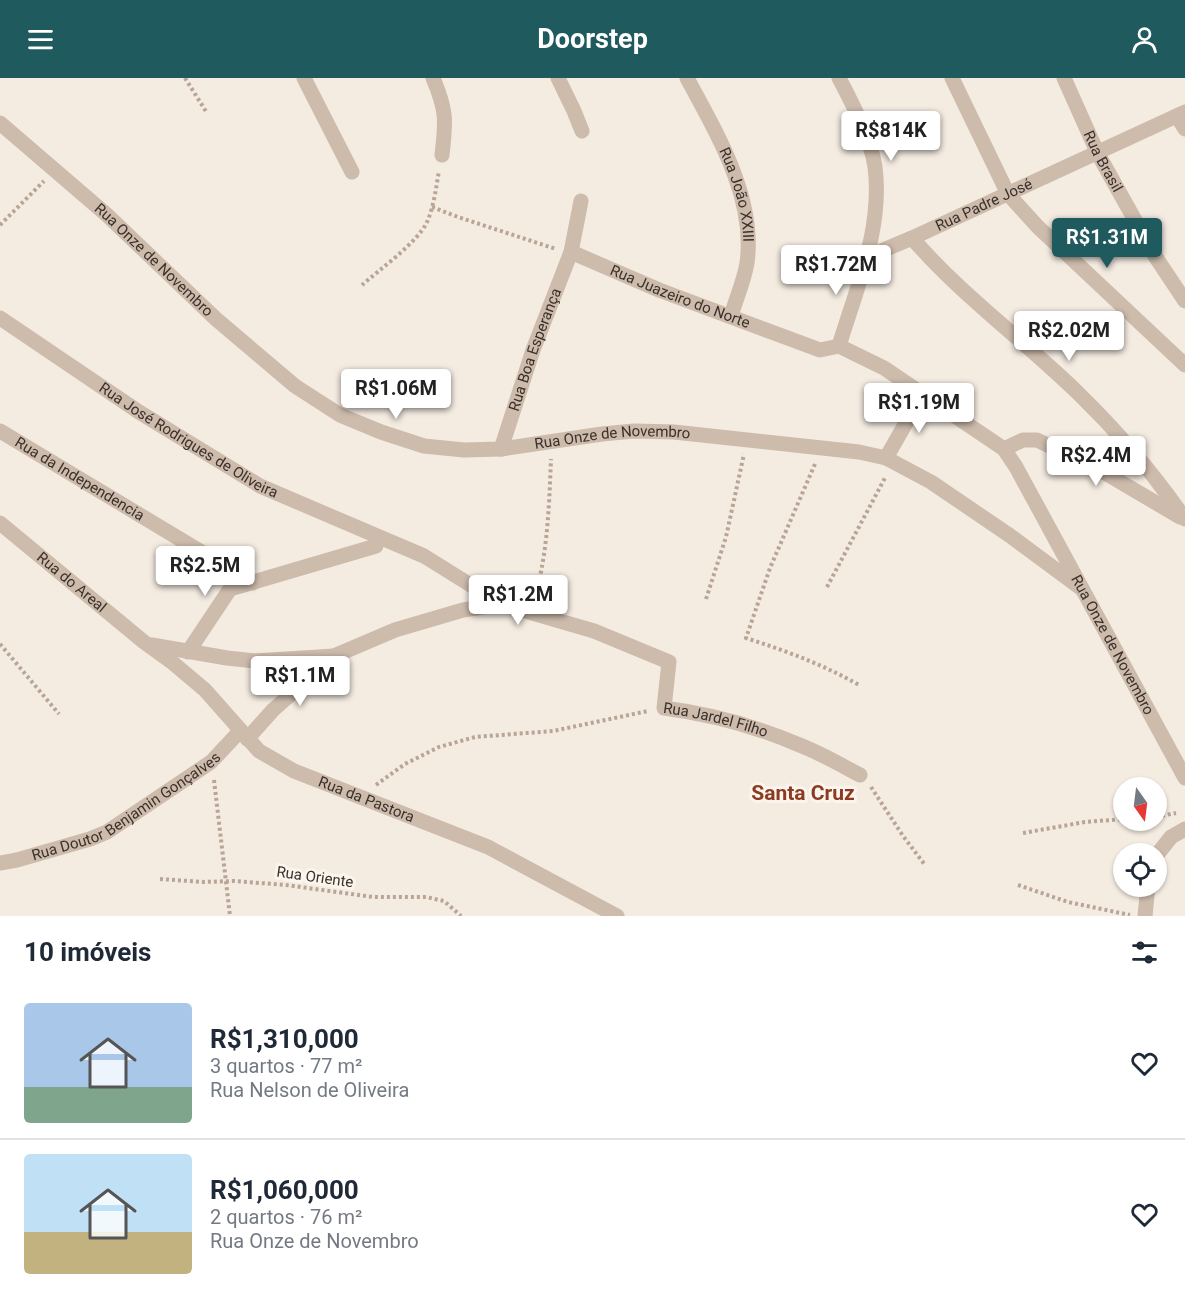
<!DOCTYPE html>
<html lang="pt">
<meta charset="utf-8">
<style>
body{margin:0;font-family:Roboto,sans-serif;background:#f2f2f3;color:#1f2937;height:100vh;display:flex;flex-direction:column;font-size:22px;white-space:nowrap}
*{box-sizing:border-box;margin:0}
p{font-size:20px;color:#747a83}
.icon{flex:none;width:33px;height:33px;fill:none;stroke:currentColor;stroke-width:2;stroke-linecap:round;stroke-linejoin:round}
.map{position:relative;height:838px;overflow:hidden}
.drawer{display:flex;flex-direction:column;background:#fff;flex:1}
.drawer>*{flex:none}
.needle{width:39px;rotate:166deg}
.controls{position:absolute;left:1113px;top:699px;display:grid;gap:12px}
.controls a{display:grid;place-items:center;width:54px;height:54px;border-radius:50%;background:#fff;box-shadow:0 2px 4px #0004;font-size:30px}
.price{position:absolute;translate:-50% -51px;padding:0 14px;border-radius:6px;background:#fff;color:#222;font-size:20px;line-height:39px;filter:drop-shadow(0 2px 3px #0008)}
.price::after{content:'';position:absolute;left:50%;top:36px;width:18px;height:14px;margin-left:-9px;background:inherit;clip-path:polygon(0 0,100% 0,50% 100%)}
.price.active{background:#1f5a5e;color:#fff}
ul{padding:0;list-style:none}
li{display:flex;align-items:center;gap:18px;height:150px;padding:0 24px}
li+li{border-top:2px solid #e0e1e3}
li span{display:grid;place-items:center;flex:none;width:168px;height:120px;border-radius:6px;color:#555}
li>.icon{margin-inline-start:auto}
span .icon{width:72px;height:72px;fill:#fffc;stroke-width:1}
li b{font-size:26px}
h2{display:flex;justify-content:space-between;align-items:center;height:72px;padding:0 24px;font-size:26px}
header{display:flex;justify-content:space-between;align-items:center;height:78px;padding:0 24px;background:#1f5a5e;color:#fff;font-size:27px;font-weight:700}
.map>svg:first-child{display:block}
.lines{fill:none;stroke-linecap:round;stroke-linejoin:round}
.path{stroke:#b9a596;stroke-width:4;stroke-dasharray:3 3;stroke-linecap:butt}
.minor{stroke:#cdbbac;stroke-width:15}
.labels{text-anchor:middle;stroke-width:6;stroke-linejoin:round;paint-order:stroke}
.street-label{font-size:15px;fill:#3b302b;stroke:#fbf5ee}
.district-label{font-size:21px;font-weight:bold;fill:#8c3b22;stroke:#fbf5ee}
</style>
<header><svg class="icon" aria-label="menu" viewBox="0 0 24 24"><path d="M4 6h16M4 12h16M4 18h16"/></svg>Doorstep<svg class="icon" aria-label="person" viewBox="0 0 24 24"><circle cx="12" cy="8" r="4"/><path d="M4 21q1-7 8-7t8 7"/></svg></header>
<div class="map">
<svg width="1185" height="838" viewBox="0 0 1185 838">
<rect width="100%" height="100%" fill="#f4ebe1"/>
<g class="lines">
<g class="path">
<polyline points="185,0 207,35"/>
<polyline points="432,129 458,139 556,171"/>
<polyline points="0,147 44,103"/>
<path d="M362 207C379 192 418 164 427 144 434 128 436 110 439 93"/>
<path d="M815 386 770 490 746 560C786 573 822 586 859 607"/>
<polyline points="827,509 886,398"/>
<path d="M535 519C548 472 549 429 551 381"/>
<polyline points="706,521 726,459 744,376"/>
<polyline points="0,566 59,636"/>
<polyline points="214,702 230,838"/>
<polyline points="376,707 405,686 439,669 475,659 553,653 648,633"/>
<polyline points="871,709 903,758 925,787"/>
<polyline points="1156,739 1176,735"/>
<polyline points="1023,755 1085,744 1124,741"/>
<polyline points="160,801 204,804 234,803 286,807 373,819 426,819 444,823 461,838"/>
<polyline points="1018,807 1068,824 1130,837"/>
</g>
<g class="minor">
<polyline points="304,0 352,94"/>
<path d="M433 0C447 33 446 43 442 77"/>
<polyline points="558,0 574,33 582,53"/>
<path id="s1" d="M687 0C717 56 756 120 747 185 744 203 736 221 731 238"/>
<polyline points="952,0 1008,116 1038,149 1185,287"/>
<path id="s2" d="M1064 0 1098 76 1155 178 1185 223"/>
<polyline points="1177,38 1185,51"/>
<path id="s3" d="M0 45 107 137 216 241 295 308 340 337 381 354 424 368 464 372 501 371 602 356 634 353 674 354 859 374 886 380 931 404 1009 457 1082 511"/>
<path d="M912 160C963 219 1024 262 1079 316 1118 354 1154 396 1185 441"/>
<path id="s4" d="M571 174 659 212 820 272 839 268 884 290 1004 371 1016 389 1185 700"/>
<path id="s5" d="M867 179 912 160 1185 34"/>
<path id="s6" d="M0 240 139 334 260 408 424 478 501 526 594 553 669 584 664 630C711 636 758 649 802 668 822 676 841 687 860 697"/>
<path d="M839 268C856 211 883 151 875 89 871 61 852 25 839 0"/>
<path id="s7" d="M0 353 253 505"/>
<path id="s8" d="M501 371 533 272 571 174 581 123"/>
<polyline points="1004,371 1023,362 1037,362 1107,396 1180,439"/>
<polyline points="886,380 923,315"/>
<path id="s9" d="M0 445 144 564 173 585 205 612 259 673 294 693 488 769 617 838"/>
<polyline points="152,567 227,580 255,583 334,578"/>
<polyline points="188,574 230,511 376,468"/>
<polyline points="247,661 273,632 334,578 395,552 463,532 501,526"/>
<polyline points="1156,778 1171,759 1185,751"/>
<path id="s10" d="M0 785 17 782 90 761 107 754 211 684 240 653"/>
<polyline points="1145,838 1148,808"/>
</g>
</g>
<g class="labels">
<g class="street-label">
<text dy="5" stroke="none"><textPath href="#s2" startOffset="92">Rua Brasil</textPath></text>
<text dy="5" stroke="none"><textPath href="#s1" startOffset="128">Rua João XXIII</textPath></text>
<text dy="5" stroke="none"><textPath href="#s5" startOffset="128">Rua Padre José</textPath></text>
<text dy="5" stroke="none"><textPath href="#s3" startOffset="206">Rua Onze de Novembro</textPath></text>
<text dy="5" stroke="none"><textPath href="#s4" startOffset="118">Rua Juazeiro do Norte</textPath></text>
<text dy="5" stroke="none"><textPath href="#s8" startOffset="105">Rua Boa Esperança</textPath></text>
<text dy="5" stroke="none"><textPath href="#s6" startOffset="225">Rua José Rodrigues de Oliveira</textPath></text>
<text dy="5" stroke="none"><textPath href="#s3" startOffset="728">Rua Onze de Novembro</textPath></text>
<text dy="5" stroke="none"><textPath href="#s7" startOffset="93">Rua da Independencia</textPath></text>
<text dy="5" stroke="none"><textPath href="#s9" startOffset="93">Rua do Areal</textPath></text>
<text dy="5" stroke="none"><textPath href="#s4" startOffset="706">Rua Onze de Novembro</textPath></text>
<text dy="5" stroke="none"><textPath href="#s6" startOffset="856">Rua Jardel Filho</textPath></text>
<text dy="5" stroke="none"><textPath href="#s9" startOffset="464">Rua da Pastora</textPath></text>
<text dy="5" stroke="none"><textPath href="#s10" startOffset="140">Rua Doutor Benjamin Gonçalves</textPath></text>
<text transform="translate(315 799) rotate(8)" y="5">Rua Oriente</text>
</g>
<g class="district-label">
<text x="803" y="722">Santa Cruz</text>
</g>
</g>
</svg>
<div class="controls">
<a><svg class="needle" viewBox="-14 -14 28 28"><path d="M0-13l5 13h-10z" fill="#e53935"/><path d="M0 13l5-13h-10z" fill="#747a83"/></svg></a>
<a><svg class="icon" aria-label="locate" viewBox="0 0 24 24"><circle cx="12" cy="12" r="6"/><path d="M12 2v4M12 18v4M2 12h4M18 12h4"/></svg></a>
</div>
<b class="price" style="left:891px;top:84px">R$814K</b>
<b class="price active" style="left:1107px;top:191px">R$1.31M</b>
<b class="price" style="left:836px;top:218px">R$1.72M</b>
<b class="price" style="left:1069px;top:284px">R$2.02M</b>
<b class="price" style="left:396px;top:342px">R$1.06M</b>
<b class="price" style="left:919px;top:356px">R$1.19M</b>
<b class="price" style="left:1096px;top:409px">R$2.4M</b>
<b class="price" style="left:205px;top:519px">R$2.5M</b>
<b class="price" style="left:518px;top:548px">R$1.2M</b>
<b class="price" style="left:300px;top:629px">R$1.1M</b>
</div>
<section class="drawer">
<h2>10 imóveis<svg class="icon" aria-label="filters" viewBox="0 0 24 24"><path d="M4 7h16M4 17h16"/><circle cx="9" cy="7" r="2"/><circle cx="15" cy="17" r="2"/></svg></h2>
<ul>
<li><span style="background:linear-gradient(#a9c7e8 70%,#7fa58c 0)"><svg class="icon" aria-label="home" viewBox="0 0 24 24"><path d="M3 11l9-7 9 7M6 9v11h12V9"/></svg></span><div><b>R$1,310,000</b><p>3 quartos · 77 m²</p><p>Rua Nelson de Oliveira</p></div><svg class="icon" aria-label="heart" viewBox="0 0 24 24"><path d="M12 20l-8-8c-3-5 5-10 8-4 3-6 11-1 8 4z"/></svg></li>
<li><span style="background:linear-gradient(#bfe0f5 65%,#c2b280 0)"><svg class="icon" aria-label="home" viewBox="0 0 24 24"><path d="M3 11l9-7 9 7M6 9v11h12V9"/></svg></span><div><b>R$1,060,000</b><p>2 quartos · 76 m²</p><p>Rua Onze de Novembro</p></div><svg class="icon" aria-label="heart" viewBox="0 0 24 24"><path d="M12 20l-8-8c-3-5 5-10 8-4 3-6 11-1 8 4z"/></svg></li>
</ul>
</section>
